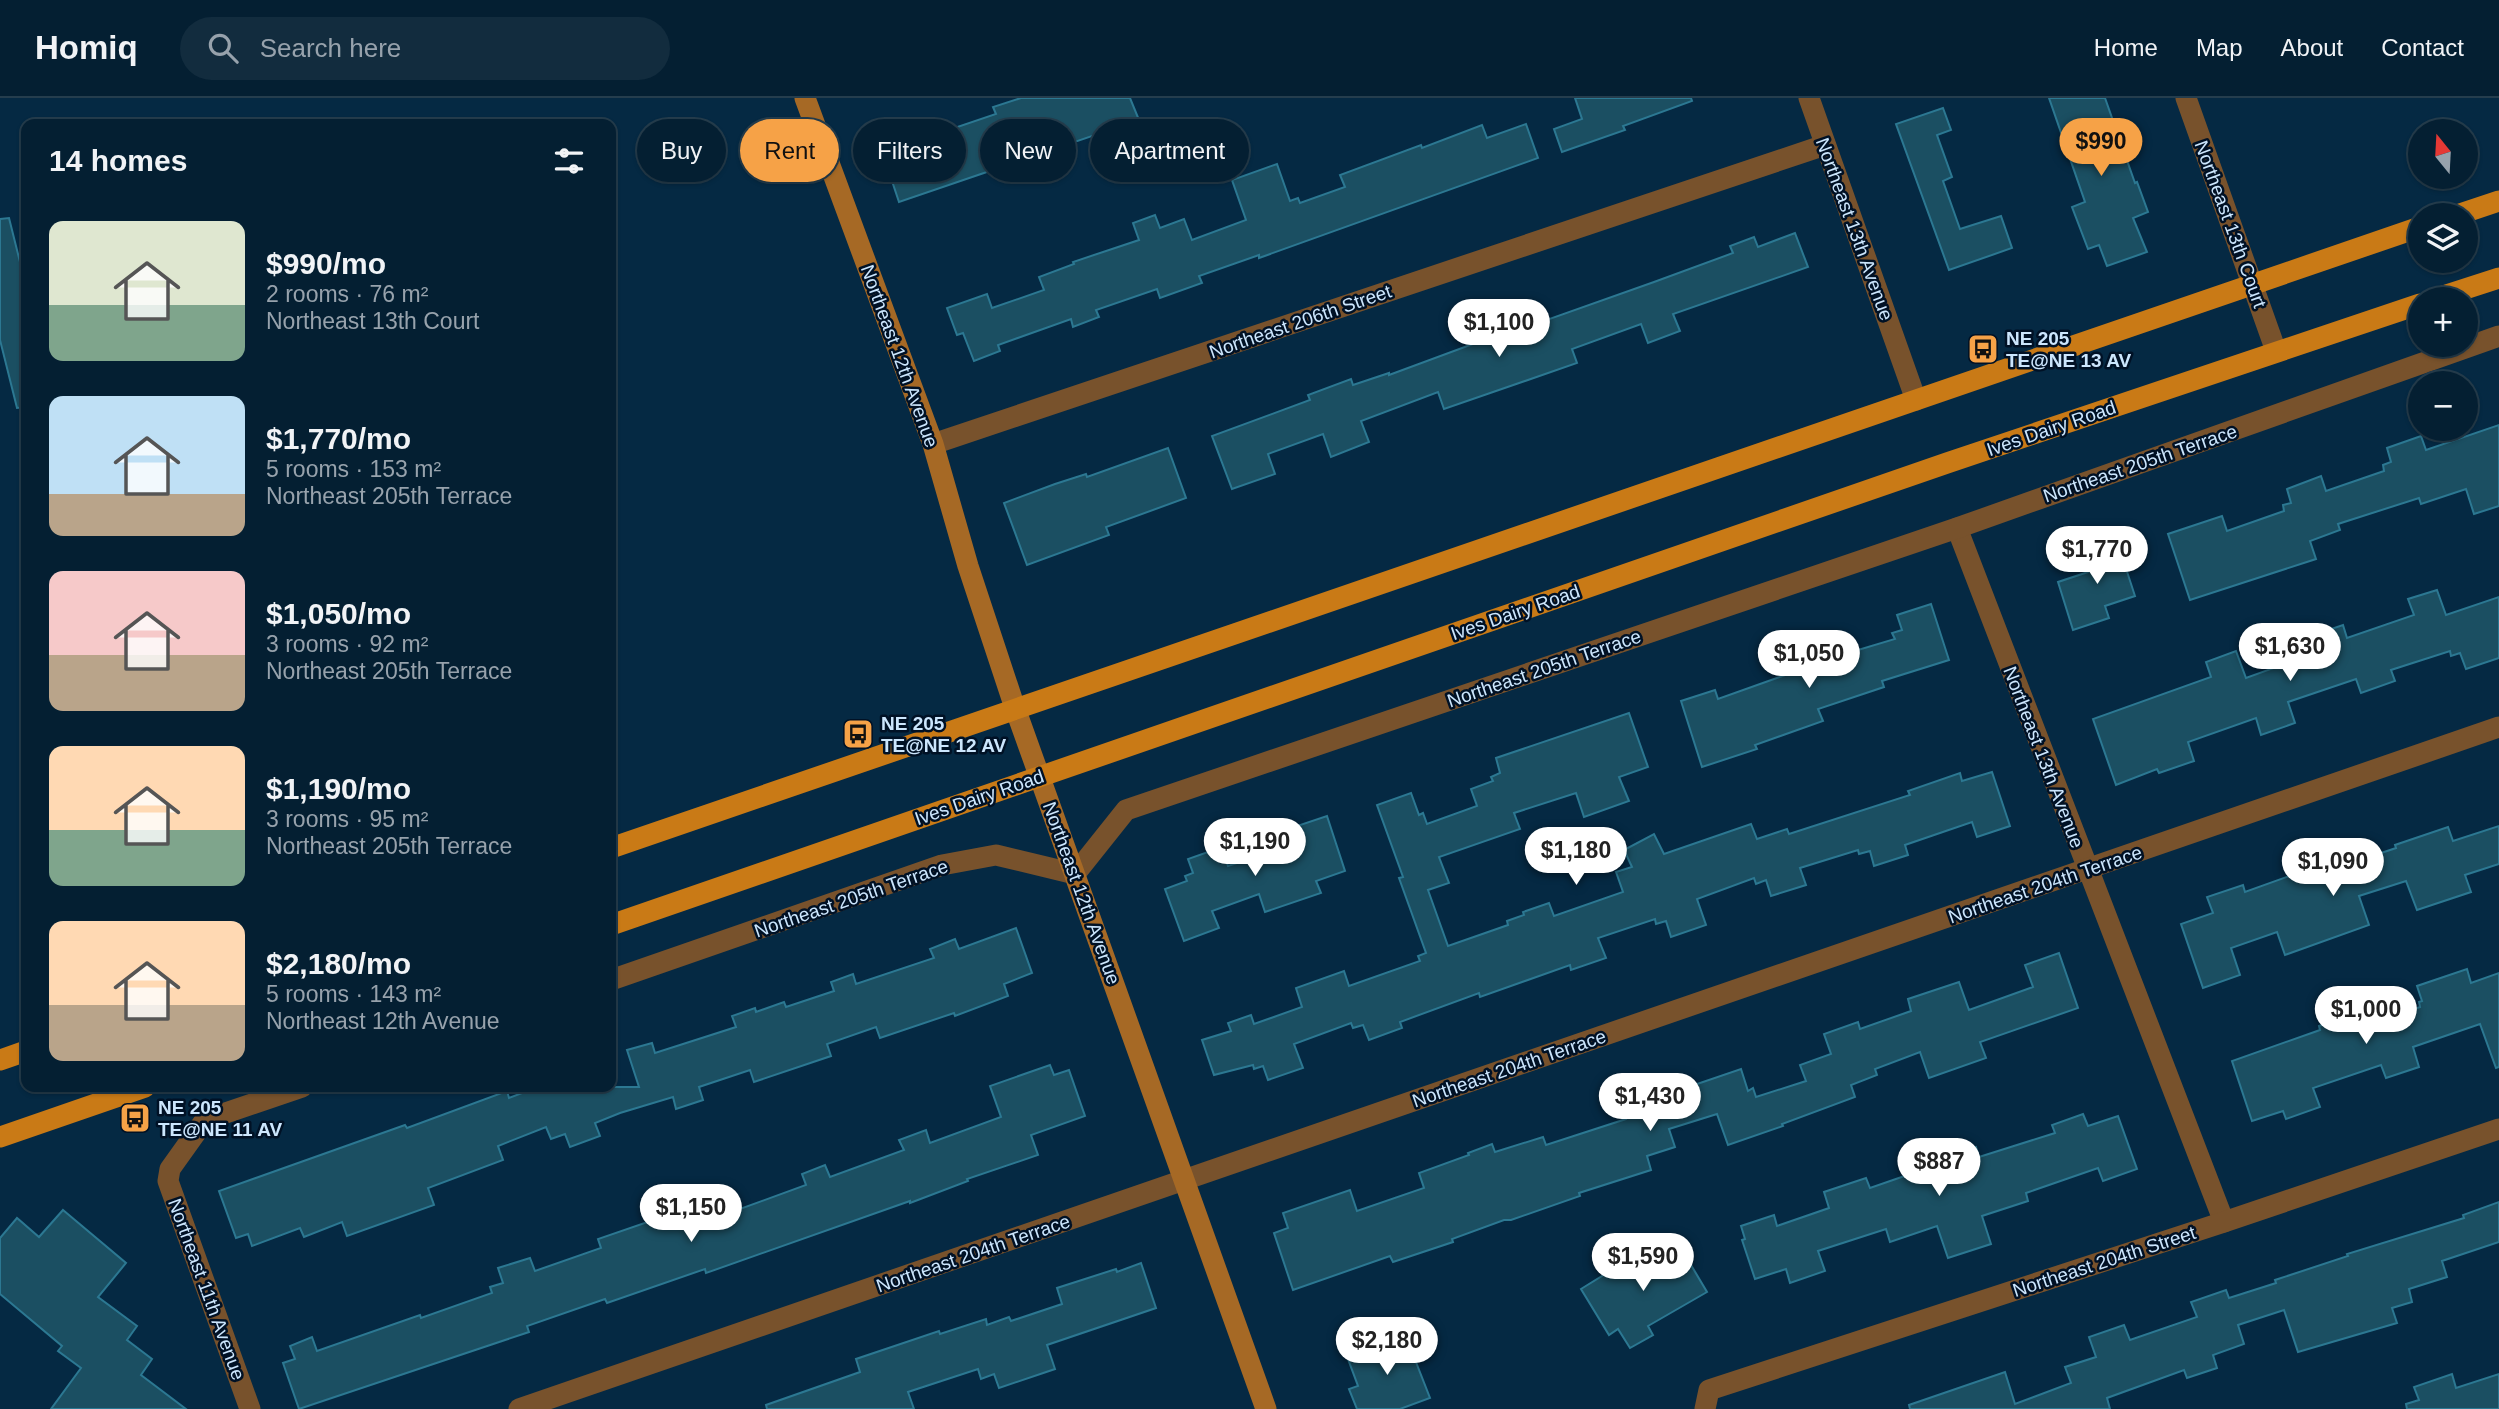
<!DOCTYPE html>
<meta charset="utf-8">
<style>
body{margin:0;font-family:Helvetica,sans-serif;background:#122c3e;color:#f1f3f6;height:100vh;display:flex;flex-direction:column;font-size:26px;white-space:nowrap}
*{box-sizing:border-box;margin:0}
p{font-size:23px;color:#97a2ac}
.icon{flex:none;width:38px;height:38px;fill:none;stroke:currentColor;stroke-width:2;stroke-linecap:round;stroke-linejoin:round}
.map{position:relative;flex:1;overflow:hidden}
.drawer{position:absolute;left:21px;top:21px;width:595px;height:973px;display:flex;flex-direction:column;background:#041f32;border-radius:14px;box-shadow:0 2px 5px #0004,0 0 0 2px #253d4d}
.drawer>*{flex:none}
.top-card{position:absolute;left:637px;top:21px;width:665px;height:63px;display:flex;gap:14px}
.needle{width:46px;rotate:342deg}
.tools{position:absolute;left:2408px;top:21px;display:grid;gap:14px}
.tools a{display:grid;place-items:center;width:70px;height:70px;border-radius:50%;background:#041f32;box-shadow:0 2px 5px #0004,0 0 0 2px #253d4d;font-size:35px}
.price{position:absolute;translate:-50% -60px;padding:0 16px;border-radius:24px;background:#fff;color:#222;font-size:23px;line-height:46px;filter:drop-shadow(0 2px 4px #0008)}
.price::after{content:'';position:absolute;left:50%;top:42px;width:21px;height:16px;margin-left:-10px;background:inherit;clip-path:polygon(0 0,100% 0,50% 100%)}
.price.active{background:#f6a247;color:#111}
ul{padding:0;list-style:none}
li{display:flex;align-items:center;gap:21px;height:175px;padding:0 28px}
li span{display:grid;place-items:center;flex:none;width:196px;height:140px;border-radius:14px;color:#555}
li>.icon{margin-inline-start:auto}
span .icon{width:84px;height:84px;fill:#fffc;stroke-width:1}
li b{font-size:30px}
h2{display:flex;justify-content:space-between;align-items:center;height:84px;padding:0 28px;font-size:30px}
.tag{padding:0 24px;border-radius:32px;background:#041f32;box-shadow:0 2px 5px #0004,0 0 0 2px #253d4d;font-size:24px;line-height:63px}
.tag.active{background:#f6a247;color:#111}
header{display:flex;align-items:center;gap:42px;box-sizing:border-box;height:98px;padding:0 35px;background:#041f32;border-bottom:2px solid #253d4d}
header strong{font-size:33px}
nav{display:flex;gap:38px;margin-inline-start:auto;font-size:24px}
.search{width:490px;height:63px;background:#122c3e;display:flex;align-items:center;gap:18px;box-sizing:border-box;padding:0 24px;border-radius:38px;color:#97a2ac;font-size:26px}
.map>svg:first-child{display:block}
.building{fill:#1b4f62;stroke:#2c7892;stroke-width:2}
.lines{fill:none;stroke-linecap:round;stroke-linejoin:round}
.street{stroke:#78522c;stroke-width:21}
.secondary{stroke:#a66925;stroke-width:21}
.primary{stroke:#c97a16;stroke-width:21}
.labels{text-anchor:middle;stroke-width:5;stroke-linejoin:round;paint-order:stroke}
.street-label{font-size:19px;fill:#cce6fd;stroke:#001125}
.poi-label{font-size:19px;font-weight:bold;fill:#cce6fd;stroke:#001125;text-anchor:start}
</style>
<header>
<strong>Homiq</strong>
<div class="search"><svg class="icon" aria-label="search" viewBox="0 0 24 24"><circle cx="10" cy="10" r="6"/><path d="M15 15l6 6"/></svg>Search here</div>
<nav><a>Home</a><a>Map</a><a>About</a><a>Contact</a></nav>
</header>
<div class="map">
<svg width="2499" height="1311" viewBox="0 0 2499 1311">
<rect width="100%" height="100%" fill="#052943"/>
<g class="building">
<polygon points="1021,0 1130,0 1139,22 899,104 880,47 922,33 925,40 996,16 993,9"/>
<polygon points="1575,0 1691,0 1692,3 1623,28 1625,32 1562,54 1554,31 1582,21"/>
<polygon points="2049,0 2105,0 2135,85 2137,84 2148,114 2133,120 2147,154 2107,168 2099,147 2088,151 2072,109 2085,104"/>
<polygon points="1943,10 1951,32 1937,37 1952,79 1943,83 1960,131 2001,118 2012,150 1949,172 1896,26"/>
<polygon points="1526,26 1538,60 1259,160 1259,157 1199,178 1202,185 1160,200 1157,191 1096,212 1099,219 1073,229 1071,221 998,247 1000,253 974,263 963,235 957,237 947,210 987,196 992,210 1044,192 1039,179 1074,166 1073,164 1139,142 1133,125 1155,117 1160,130 1184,121 1192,142 1246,122 1232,82 1277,66 1290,103 1298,100 1300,105 1345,89 1340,77 1421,47 1422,50 1482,27 1487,40"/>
<polygon points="9,120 26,188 26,309 17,310 0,242 0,121"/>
<polygon points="1795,135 1808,169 1673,216 1680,233 1648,245 1641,226 1572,251 1577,265 1444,311 1438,294 1361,323 1369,344 1331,359 1323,336 1268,356 1275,376 1232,391 1212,338 1310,302 1308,297 1351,281 1353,287 1389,275 1389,277 1489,240 1490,242 1654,184 1733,155 1730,148 1754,139 1758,149"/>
<polygon points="2499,327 2499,408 2474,416 2466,391 2421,406 2419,400 2338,426 2340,432 2310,443 2316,461 2190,502 2168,436 2222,418 2227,433 2284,413 2283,407 2291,405 2287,391 2321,378 2326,393 2384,373 2383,367 2391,364 2387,350 2421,338 2426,352"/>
<polygon points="1168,350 1186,400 1106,429 1109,437 1027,467 1004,405 1055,386 1086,376 1087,379"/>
<polygon points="2117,443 2135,498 2105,508 2109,520 2073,532 2058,484 2088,474 2082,455"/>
<polygon points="2437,492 2446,517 2499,499 2499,560 2466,571 2460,555 2451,558 2450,553 2391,572 2395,583 2361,595 2356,581 2288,604 2295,625 2261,637 2256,620 2188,644 2194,663 2159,675 2157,671 2116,687 2093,621 2211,579 2206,564 2236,553 2246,580 2293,563 2287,546 2343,527 2347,540 2414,517 2408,501"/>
<polygon points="1931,506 1949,562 1882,583 1884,589 1818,611 1823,623 1755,647 1757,651 1702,669 1681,603 1715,592 1718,601 1805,570 1800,557 1834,545 1838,558 1895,541 1892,535 1902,532 1897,517"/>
<polygon points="1629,615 1648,669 1619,679 1629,703 1584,719 1576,695 1514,715 1520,731 1439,759 1449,785 1428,792 1448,848 1508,827 1507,823 1524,817 1523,814 1549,805 1554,818 1623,794 1616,774 1632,769 1624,752 1654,736 1664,756 1751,726 1757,741 1787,731 1789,736 1910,697 1908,693 1960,675 1962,683 1992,674 2010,728 1977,739 1972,724 1905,747 1908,757 1874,768 1870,753 1859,756 1858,752 1800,770 1806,787 1771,798 1766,782 1756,786 1754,780 1697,801 1706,827 1671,839 1666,823 1656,826 1655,821 1598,840 1606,860 1571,872 1570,867 1480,899 1479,895 1400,924 1402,930 1369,942 1363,927 1353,930 1351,925 1294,946 1303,970 1268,982 1263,968 1254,971 1253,967 1214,977 1202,942 1231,933 1228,925 1251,917 1254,926 1302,909 1296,890 1344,873 1349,888 1420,863 1418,858 1426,855 1399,780 1403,779 1377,707 1411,695 1419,717 1423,715 1427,726 1477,708 1471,691 1493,683 1491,679 1500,675 1496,660"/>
<polygon points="1327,718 1345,773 1316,783 1321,795 1265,814 1259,796 1212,813 1219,830 1184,843 1165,791 1187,783 1185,778 1193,775 1188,761 1222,749 1228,768 1297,745 1291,730"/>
<polygon points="2499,728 2499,766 2465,777 2471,794 2417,812 2406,783 2359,798 2369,827 2285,857 2277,834 2231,850 2240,877 2203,890 2181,826 2213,815 2207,799 2243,787 2245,794 2345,758 2348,766 2396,750 2395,747 2448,729 2453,743"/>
<polygon points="1016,830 1032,875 1004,886 1008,898 955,918 954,915 880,940 876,929 827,946 831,958 754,984 750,972 699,989 703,1002 676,1011 673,999 620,1015 595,1025 600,1038 570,1049 565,1036 551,1041 546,1029 498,1048 503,1062 428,1090 434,1107 347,1138 342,1124 304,1139 300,1130 252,1148 248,1136 236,1140 219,1093 405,1027 407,1030 507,993 509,1000 538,989 639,989 627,952 652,945 655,955 736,929 732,918 755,910 756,914 784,904 786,909 834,893 831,884 853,876 856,886 934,860 930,851 955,841 959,851"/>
<polygon points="2059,855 2078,910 1980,944 1986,960 1929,980 1920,954 1875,971 1877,977 1851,987 1855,999 1782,1026 1783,1028 1728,1047 1717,1016 1669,1031 1675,1049 1647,1058 1651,1072 1579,1095 1580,1098 1511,1122 1504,1122 1452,1141 1453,1144 1393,1164 1390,1158 1293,1192 1274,1135 1288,1130 1283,1115 1350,1092 1357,1113 1424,1090 1419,1075 1469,1057 1468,1055 1492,1046 1495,1054 1543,1039 1546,1047 1626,1021 1621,1004 1656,993 1659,999 1741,971 1748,993 1753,990 1756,999 1806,983 1800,967 1831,956 1824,936 1858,924 1860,931 1911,913 1908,901 1959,884 1969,912 2033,889 2025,867"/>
<polygon points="2467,871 2471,885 2499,875 2499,969 2496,970 2480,926 2413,949 2419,969 2386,980 2381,967 2313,990 2320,1009 2286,1021 2283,1013 2252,1023 2232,963 2320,932 2319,928 2359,915 2364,928 2420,909 2419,904 2422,903 2417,888"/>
<polygon points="1050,967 1054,977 1069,972 1085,1018 1031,1037 1038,1057 967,1081 968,1083 910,1105 910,1103 706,1175 705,1171 607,1205 605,1201 527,1228 529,1234 299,1311 283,1265 295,1261 290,1248 312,1239 317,1253 420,1217 421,1220 492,1195 490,1189 503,1185 498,1170 530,1160 535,1173 601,1150 598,1141 665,1118 667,1122 724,1101 729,1115 806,1087 802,1076 825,1067 830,1079 904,1052 899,1042 926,1032 930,1045 1001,1019 990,988"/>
<polygon points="2083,1016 2088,1028 2118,1018 2137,1071 2103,1083 2098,1070 2026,1095 2028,1103 1982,1118 1991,1146 1948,1160 1937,1128 1890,1144 1886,1131 1818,1153 1825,1173 1790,1185 1786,1171 1755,1181 1742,1142 1745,1141 1741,1128 1774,1117 1777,1128 1829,1110 1824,1094 1866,1080 1870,1090 1942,1065 1941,1060 1976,1049 1979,1059 2055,1035 2052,1027"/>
<polygon points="2499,1104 2499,1144 2442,1163 2447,1179 2409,1191 2412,1204 2392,1210 2397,1225 2298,1254 2284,1212 2238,1227 2244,1246 2213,1257 2217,1270 2187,1280 2184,1272 2107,1300 2110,1311 1910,1311 1909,1307 2005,1274 2015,1306 2071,1285 2065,1269 2096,1259 2089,1239 2124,1227 2130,1242 2197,1219 2191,1204 2226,1192 2229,1200 2276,1185 2275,1182 2348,1158 2347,1156 2464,1120 2463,1117"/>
<polygon points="63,1112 126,1165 98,1199 137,1228 127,1242 152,1261 141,1277 186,1311 51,1311 81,1270 58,1253 62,1248 0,1196 0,1140 17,1120 39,1139"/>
<polygon points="1678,1145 1707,1194 1648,1228 1653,1237 1630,1250 1618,1231 1609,1237 1581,1191 1644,1152 1650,1163"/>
<polygon points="1141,1165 1156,1210 1047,1247 1055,1271 999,1290 994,1276 981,1281 978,1271 908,1294 914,1311 767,1311 766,1307 860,1274 856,1261 939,1233 940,1236 986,1221 987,1227 1009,1219 1011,1223 1062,1206 1057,1190 1116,1171 1117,1174"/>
<polygon points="1405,1236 1430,1300 1400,1311 1357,1311 1349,1291 1358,1288 1348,1261 1360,1257 1359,1253"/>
<polygon points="2452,1276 2456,1290 2499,1276 2499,1311 2407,1311 2406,1306 2419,1302 2414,1289"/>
</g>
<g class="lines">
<g class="street">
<polyline points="1809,0 1916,302"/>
<polyline points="2186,0 2276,253"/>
<polyline points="933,346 1825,47"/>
<polyline points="1957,430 2224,1124"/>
<polyline points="611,882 942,767 996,757 1075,776 1126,712 1957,430 2499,238"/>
<polyline points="250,1311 168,1083 170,1071 205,1022 302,989"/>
<polyline points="519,1311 2499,629"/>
<polyline points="1705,1311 1709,1292 2224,1124 2499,1031"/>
</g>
<polyline class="secondary" points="805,0 933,346 968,468 1015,610 1266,1311"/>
<g class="primary">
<polyline points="2457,117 2499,103"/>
<polyline points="2434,201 2499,180"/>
<polyline points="611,750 2420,129"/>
<polyline points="611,827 1947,365 2420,206"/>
<polyline points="0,962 26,953"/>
<polyline points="0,1039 145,989"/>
</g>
</g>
<defs>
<g id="bus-square" transform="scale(1.575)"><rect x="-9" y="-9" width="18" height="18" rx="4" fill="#f6a247" stroke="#001125"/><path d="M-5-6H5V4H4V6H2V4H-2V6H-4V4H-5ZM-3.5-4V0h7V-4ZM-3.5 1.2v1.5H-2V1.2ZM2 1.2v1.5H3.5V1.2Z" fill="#111"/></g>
</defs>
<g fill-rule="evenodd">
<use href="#bus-square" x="1983" y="251"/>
<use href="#bus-square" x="858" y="636"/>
<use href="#bus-square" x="135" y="1020"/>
</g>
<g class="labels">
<g class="street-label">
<text transform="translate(2231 126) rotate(70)" y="7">Northeast 13th Court</text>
<text transform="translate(1855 131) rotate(70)" y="7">Northeast 13th Avenue</text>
<text transform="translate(1300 223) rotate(-19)" y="7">Northeast 206th Street</text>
<text transform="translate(900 258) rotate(70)" y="7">Northeast 12th Avenue</text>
<text transform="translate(2051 330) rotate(-19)" y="7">Ives Dairy Road</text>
<text transform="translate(2140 365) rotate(-19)" y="7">Northeast 205th Terrace</text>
<text transform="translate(1515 514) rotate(-19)" y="7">Ives Dairy Road</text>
<text transform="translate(1544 570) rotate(-19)" y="7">Northeast 205th Terrace</text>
<text transform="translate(2044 659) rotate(69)" y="7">Northeast 13th Avenue</text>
<text transform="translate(979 699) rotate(-19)" y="7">Ives Dairy Road</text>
<text transform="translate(2045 786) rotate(-19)" y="7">Northeast 204th Terrace</text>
<text transform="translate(1082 795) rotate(70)" y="7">Northeast 12th Avenue</text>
<text transform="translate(851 800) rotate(-19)" y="7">Northeast 205th Terrace</text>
<text transform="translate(1509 970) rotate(-19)" y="7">Northeast 204th Terrace</text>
<text transform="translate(973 1155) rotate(-19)" y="7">Northeast 204th Terrace</text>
<text transform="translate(2104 1163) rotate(-18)" y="7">Northeast 204th Street</text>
<text transform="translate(207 1191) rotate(70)" y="7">Northeast 11th Avenue</text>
</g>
<g class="poi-label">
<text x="2006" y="247">NE 205<tspan x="2006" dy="22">TE@NE 13 AV</tspan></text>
<text x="881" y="632">NE 205<tspan x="881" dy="22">TE@NE 12 AV</tspan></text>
<text x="158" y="1016">NE 205<tspan x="158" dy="22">TE@NE 11 AV</tspan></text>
</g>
</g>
</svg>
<div class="tools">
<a><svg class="needle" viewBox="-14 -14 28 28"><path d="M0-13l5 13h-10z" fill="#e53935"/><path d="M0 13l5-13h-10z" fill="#97a2ac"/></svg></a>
<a><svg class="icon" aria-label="layers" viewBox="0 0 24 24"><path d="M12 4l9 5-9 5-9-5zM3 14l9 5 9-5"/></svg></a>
<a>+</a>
<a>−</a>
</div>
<b class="price active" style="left:2101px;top:80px">$990</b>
<b class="price" style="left:1499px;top:261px">$1,100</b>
<b class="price" style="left:2097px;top:488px">$1,770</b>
<b class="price" style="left:2290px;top:585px">$1,630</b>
<b class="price" style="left:1809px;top:592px">$1,050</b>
<b class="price" style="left:1255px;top:780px">$1,190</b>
<b class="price" style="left:1576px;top:789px">$1,180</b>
<b class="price" style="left:2333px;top:800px">$1,090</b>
<b class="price" style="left:2366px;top:948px">$1,000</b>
<b class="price" style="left:1650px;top:1035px">$1,430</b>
<b class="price" style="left:1939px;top:1100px">$887</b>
<b class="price" style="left:691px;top:1146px">$1,150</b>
<b class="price" style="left:1643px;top:1195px">$1,590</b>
<b class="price" style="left:1387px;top:1279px">$2,180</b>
<div class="top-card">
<a class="tag">Buy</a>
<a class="tag active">Rent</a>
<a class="tag">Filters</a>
<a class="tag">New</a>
<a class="tag">Apartment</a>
</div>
<section class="drawer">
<h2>14 homes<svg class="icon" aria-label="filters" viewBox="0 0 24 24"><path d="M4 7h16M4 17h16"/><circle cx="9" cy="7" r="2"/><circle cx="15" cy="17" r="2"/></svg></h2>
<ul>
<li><span style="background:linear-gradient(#dfe7d0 60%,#7fa58c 0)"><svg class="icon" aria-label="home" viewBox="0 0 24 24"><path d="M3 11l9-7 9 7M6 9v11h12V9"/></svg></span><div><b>$990/mo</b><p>2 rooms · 76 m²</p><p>Northeast 13th Court</p></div></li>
<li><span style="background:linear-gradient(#bfe0f5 70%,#b9a48a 0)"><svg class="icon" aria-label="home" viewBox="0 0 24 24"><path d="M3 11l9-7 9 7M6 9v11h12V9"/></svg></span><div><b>$1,770/mo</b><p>5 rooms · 153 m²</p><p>Northeast 205th Terrace</p></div></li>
<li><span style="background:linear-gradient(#f6c9c9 60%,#b9a48a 0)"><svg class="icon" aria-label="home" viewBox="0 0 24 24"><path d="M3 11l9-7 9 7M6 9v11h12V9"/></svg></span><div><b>$1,050/mo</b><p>3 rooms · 92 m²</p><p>Northeast 205th Terrace</p></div></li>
<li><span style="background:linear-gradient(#ffd9b3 60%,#7fa58c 0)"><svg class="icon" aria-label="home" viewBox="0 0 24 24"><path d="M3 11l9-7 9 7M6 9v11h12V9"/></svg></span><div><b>$1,190/mo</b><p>3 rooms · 95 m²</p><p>Northeast 205th Terrace</p></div></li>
<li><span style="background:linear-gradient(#ffd9b3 60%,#b9a48a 0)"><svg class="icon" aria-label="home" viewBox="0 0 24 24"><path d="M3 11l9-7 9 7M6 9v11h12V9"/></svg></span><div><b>$2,180/mo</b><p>5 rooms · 143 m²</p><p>Northeast 12th Avenue</p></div></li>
</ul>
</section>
</div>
